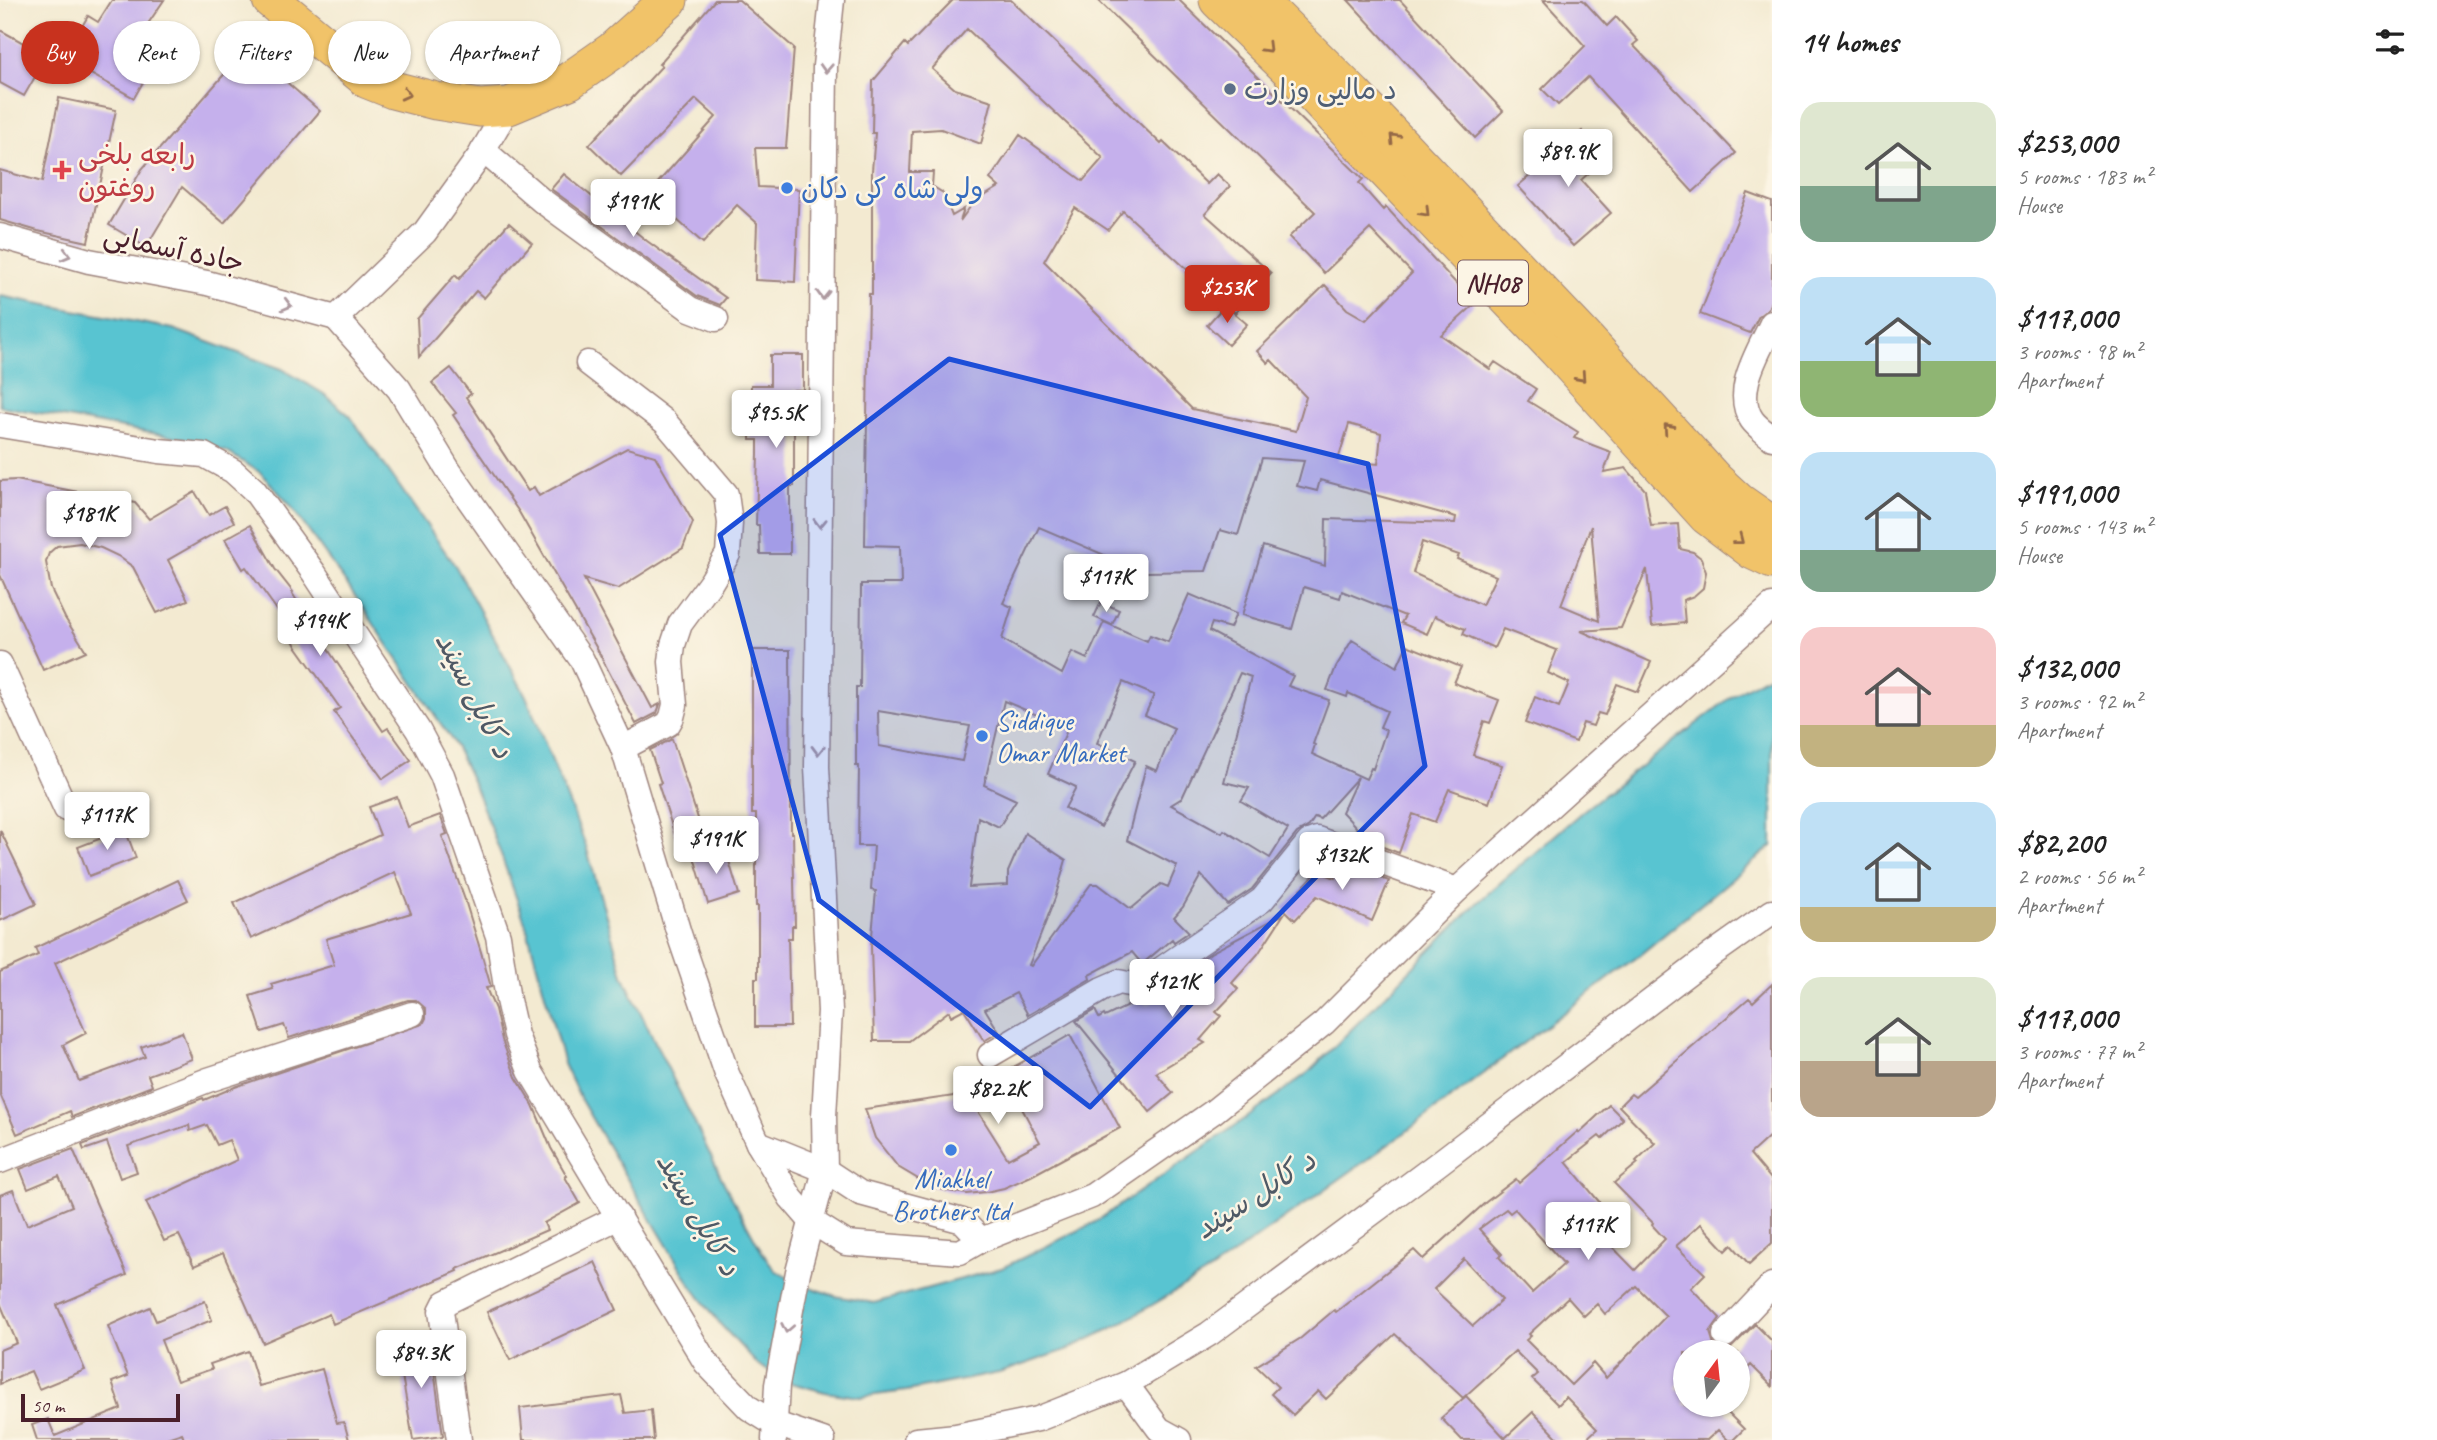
<!DOCTYPE html>
<meta charset="utf-8">
<style>
body{margin:0;font-family:Caveat,"Playpen Sans Arabic",sans-serif;background:#f6f6f6;color:#222;height:100vh;display:flex;flex-direction:column;font-size:26px;white-space:nowrap}
*{box-sizing:border-box;margin:0}
p{font-size:23px;color:#767676}
.icon{flex:none;width:38px;height:38px;fill:none;stroke:currentColor;stroke-width:2;stroke-linecap:round;stroke-linejoin:round}
.map{position:relative;flex:1;overflow:hidden}
.side{display:flex;flex-direction:column;background:#fff;width:665px}
.side>*{flex:none}
.top-card{position:absolute;left:21px;top:21px;width:665px;height:63px;display:flex;gap:14px}
.needle{width:46px;rotate:15deg}
.controls{position:absolute;left:1673px;top:1340px;display:grid;gap:14px}
.controls a{display:grid;place-items:center;width:77px;height:77px;border-radius:50%;background:#fff;box-shadow:0 2px 5px #0004;font-size:35px}
.scale{position:absolute;left:21px;bottom:18px;width:159px;box-sizing:border-box;padding-left:7px;border:4px solid #4a1f2b;border-top:0;font-size:19px;line-height:24px;white-space:nowrap;color:#4a1f2b;-webkit-text-stroke:5px #fcf5e5;paint-order:stroke}
.price{position:absolute;translate:-50% -60px;padding:0 16px;border-radius:7px;background:#fff;color:#222;font-size:23px;line-height:46px;filter:drop-shadow(0 2px 4px #0008)}
.price::after{content:'';position:absolute;left:50%;top:42px;width:21px;height:16px;margin-left:-10px;background:inherit;clip-path:polygon(0 0,100% 0,50% 100%)}
.price.on{background:#c8321e;color:#fff}
ul{padding:0;list-style:none}
li{display:flex;align-items:center;gap:21px;height:175px;padding:0 28px}
li span{display:grid;place-items:center;flex:none;width:196px;height:140px;border-radius:21px;color:#555}
li>.icon{margin-inline-start:auto}
span .icon{width:84px;height:84px;fill:#fffc;stroke-width:1}
li b{font-size:30px}
h2{display:flex;justify-content:space-between;align-items:center;height:84px;padding:0 28px;font-size:30px}
.chip{padding:0 24px;border-radius:32px;background:#fff;box-shadow:0 2px 5px #0004;font-size:24px;line-height:63px}
.chip.on{background:#c8321e;color:#fff}
main{display:flex;flex:1;min-height:0}
.map>svg:first-child{display:block}
.water{fill:#58c4d1;stroke:#51727e;stroke-width:2}
.building{fill:#c5b0ec;fill-rule:evenodd}
.lines{fill:none;stroke-linecap:round;stroke-linejoin:round}
.minor-casing{stroke:#9e847e;stroke-width:27}
.highway-casing{stroke:#9e847e;stroke-width:39}
.minor{stroke:#fff;stroke-width:24}
.highway{stroke:#f1c369;stroke-width:37}
.oneway{stroke:#956947}
.oneway2{stroke:#ae9aa0}
.marked{fill:#1d4ed8;fill-opacity:0.2;stroke:#1d4ed8;stroke-width:5;stroke-linejoin:round}
.service-dot{fill:#5c6f8a;stroke:#fcf5e5;stroke-width:2.5}
.health-dot{fill:#e0444e;stroke:#fcf5e5;stroke-width:2.5}
.shop-dot{fill:#3f7fe0;stroke:#fcf5e5;stroke-width:2.5}
.labels{text-anchor:middle;stroke-width:5;stroke-linejoin:round;paint-order:stroke}
.shield{fill:#fcf5e5;stroke:#7f5f63;stroke-width:2}
.shield-label{font-size:26px;font-weight:bold;fill:#4a1f2b}
.service-label{font-size:28px;fill:#4e5e75;stroke:#fcf5e5;text-anchor:start}
.health-label{font-size:28px;fill:#be3a42;stroke:#fcf5e5;text-anchor:start}
.shop-label{font-size:28px;fill:#366cbe;stroke:#fcf5e5;text-anchor:start}
.street-label{font-size:28px;fill:#4a1f2b;stroke:#fcf5e5}
.water-label{font-size:30px;font-style:italic;fill:#4f5965;stroke:#fcf5e5}
</style>
<main>
<div class="map">
<svg width="1772" height="1440" viewBox="0 0 1772 1440">
<rect width="100%" height="100%" fill="#fcf5e5"/>
<filter id="ink" filterUnits="userSpaceOnUse"><feTurbulence type="fractalNoise" baseFrequency=".0143" numOctaves="2"/><feDisplacementMap in="SourceGraphic" scale="14" xChannelSelector="R" yChannelSelector="G"/><feConvolveMatrix kernelMatrix="1 2 1 2 8 2 1 2 1" color-interpolation-filters="sRGB"/></filter>
<filter id="wash" filterUnits="userSpaceOnUse"><feTurbulence type="fractalNoise" baseFrequency=".00686" numOctaves="4" result="noise"/><feDisplacementMap in="SourceGraphic" scale="28" xChannelSelector="R" yChannelSelector="G"/><feGaussianBlur stdDeviation="1.57" result="paint"/><feColorMatrix in="noise" values="0 0 0 0 0 0 0 0 0 0 0 0 0 0 0 0 0 1.4 0 .05"/><feComposite in="paint" operator="in"/></filter>
<g filter="url(#wash)">
<rect width="100%" height="100%" fill="#f3ead1"/>
<polygon class="water" points="0,296 173,329 282,369 324,394 350,416 456,567 526,696 586,846 623,975 633,997 725,1185 762,1252 775,1270 796,1282 835,1296 874,1303 1002,1268 1094,1223 1252,1114 1309,1072 1476,904 1584,810 1735,694 1772,673 1772,846 1636,958 1399,1137 1210,1271 1118,1325 1069,1349 999,1373 906,1391 860,1397 825,1392 791,1383 758,1365 721,1325 689,1282 617,1162 581,1100 564,1064 526,925 500,852 474,785 453,742 351,590 289,504 261,473 227,452 190,440 0,406"/>
<g id="blocks">
<g class="building">
<polygon points="112,0 164,0 135,43 158,56 134,98 67,61 70,47 88,16 98,22"/>
<polygon points="715,0 739,0 794,48 786,148 755,148 758,187 799,189 795,282 755,280 757,223 737,205 703,243 648,194 716,117 696,99 621,176 589,145 662,66 659,64"/>
<path d="M953 0H1011L1161 144 1163 142 1207 184 1217 174 1230 186 1205 214 1271 273 1235 313 1123 211 1108 230 1075 208 1044 261 1192 409 1296 431 1306 397 1271 360 1268 363 1257 351 1325 285 1347 309 1366 320 1412 273 1370 229 1324 273 1289 237 1315 212 1098 0H1179L1363 179 1359 183 1383 210 1386 207 1475 304 1441 335 1490 369 1495 362 1536 389 1528 401 1578 432 1574 438 1611 452 1604 472 1626 468 1645 490 1651 526 1678 524 1680 549 1693 552 1701 558 1706 572 1703 588 1694 596 1683 600 1685 623 1652 626 1647 569 1621 628 1581 631 1651 662 1638 692 1617 684 1605 715 1598 713 1593 726 1583 723 1576 742 1525 723 1535 697 1559 707 1569 683 1548 673 1557 650 1503 629 1494 648 1463 634 1465 629 1435 616 1427 634 1401 623 1405 616 1342 591 1340 598 1304 587 1292 629 1242 615 1263 546 1325 566 1326 519 1455 523 1456 517 1320 480 1317 491 1297 486 1304 461 1262 458 1238 535 1220 530 1206 571 1144 572 1039 527 1003 603 1012 607 1002 639 1062 674 1072 652 1087 659 1104 622 1147 641 1150 635 1168 642 1189 594 1236 614 1230 628 1212 623 1209 631 1293 676 1288 686 1329 700 1313 744 1315 745 1312 754 1366 779 1371 768 1373 769 1386 730 1380 727 1387 711 1348 693 1347 697 1327 690 1336 667 1352 640 1397 667 1407 645 1461 667 1454 683 1499 700 1490 723 1484 721 1473 755 1502 765 1489 803 1449 789 1435 822 1413 814 1399 853 1351 835 1357 828 1342 812 1358 777 1320 819 1315 817 1309 826 1297 833 1252 889 1228 905 1201 875 1183 907 1174 917 1189 932 1174 942 1172 939 1142 964 1132 952 1089 975 1090 979 1028 1015 1016 993 985 1009 999 1032 984 1041 964 1009 951 1016 949 1011 909 1041H874L871 947 876 891 871 890 874 846H858L859 766H856V687H860L861 584H901L900 546 865 545 869 294H872V171L875 133H872L873 81 905 43 908 46ZM967 29 1103 158 1083 181 1020 135 990 179 999 187 973 203 960 221 964 209 952 216 943 193 932 186 933 172H910L912 131 941 129 981 144 992 101 955 89 932 69ZM1349 424 1381 433 1378 464 1338 460ZM1591 526 1599 621 1561 605ZM1422 542 1459 555 1457 559 1496 576 1482 605 1413 573ZM1240 673 1251 677 1224 782 1249 788 1241 801 1288 829 1270 858 1224 830 1222 833 1171 805 1182 798ZM1123 682 1154 695 1145 715 1174 728 1157 771 1146 766 1127 840 1177 866 1168 887 1161 884 1131 909 1098 884H1091L1031 966 1029 965 1055 898 1066 860 1025 833 1008 872V885L969 887 978 817 999 827 1016 800 984 785 1004 701 1068 728 1048 774 1076 787 1065 808 1101 827 1135 761 1097 743ZM878 711 970 726 962 761 879 746Z"/>
<polygon points="1348,0 1400,0 1503,111 1475,138"/>
<polygon points="1543,0 1583,0 1607,26 1616,17 1638,41 1633,45 1736,153 1693,192 1588,77 1558,105 1542,89 1585,46"/>
<polygon points="0,30 47,56 24,96 0,83"/>
<polygon points="247,48 320,111 224,223 182,187 146,247 109,225 142,169"/>
<polygon points="59,98 116,110 88,242 38,231 0,220 0,170 42,182"/>
<polygon points="1582,131 1606,158 1581,180 1611,213 1573,246 1518,186"/>
<polygon points="564,174 647,241 726,298 720,305 697,296 551,189"/>
<polygon points="1748,193 1772,202 1772,298 1768,309 1759,316 1750,333 1700,314"/>
<polygon points="509,223 532,243 484,298 476,291 419,357 417,319 455,275 459,279"/>
<polygon points="1225,305 1247,324 1228,345 1207,325"/>
<polygon points="770,355 803,355 803,390 794,390 794,486 790,486 790,554 760,554 759,525 756,525 758,454 758,440 750,440 751,385 770,385"/>
<polygon points="451,368 471,394 466,397 528,491 534,487 539,496 627,448 655,456 693,522 683,548 618,589 584,579 652,708 660,704 657,713 636,724 596,647 519,512 453,415 456,413 432,383"/>
<polygon points="16,480 135,503 149,519 195,492 209,515 225,506 234,522 168,560 188,600 157,613 133,567 118,556 101,548 80,543 57,546 49,553 46,562 51,589 65,618 86,651 43,670 0,575 0,481"/>
<polygon points="250,525 275,569 293,592 292,593 321,639 383,731 388,728 411,760 383,779 334,712 340,708 296,646 277,610 246,567 243,569 225,539"/>
<polygon points="1101,602 1119,610 1112,625 1094,617"/>
<polygon points="752,650 790,650 791,833 793,833 795,926 792,926 792,938 788,938 790,1027 755,1027 755,978 758,978 758,906 756,906 756,814 752,814"/>
<polygon points="672,739 707,846 690,852 685,838 677,841 658,784 661,783 650,750"/>
<polygon points="397,797 408,827 440,815 447,834 442,836 465,900 481,952 491,987 486,988 495,1009 502,1040 516,1077 533,1105 551,1148 567,1176 565,1177 580,1203 544,1223 547,1230 457,1269 458,1271 333,1324 329,1314 263,1343 223,1253 194,1266 179,1235 164,1241 146,1202 237,1160 229,1140 217,1145 207,1125 190,1131 189,1125 128,1146 137,1172 120,1178 107,1142 84,1150 82,1145 203,1098 204,1100 235,1087 423,1024 426,1018 426,1009 416,1000 408,1000 289,1038 284,1025 262,1032 250,996 273,989 271,984 334,965 326,939 411,913 395,872 251,939 234,903 380,835 369,807"/>
<polygon points="125,829 136,858 89,876 78,847"/>
<polygon points="0,830 36,904 0,921"/>
<polygon points="725,848 739,894 708,904 694,857"/>
<polygon points="1342,864 1389,881 1372,921 1317,896 1295,920 1283,908 1318,871 1335,878"/>
<polygon points="178,880 188,900 55,963 86,1033 63,1045 79,1081 145,1057 141,1047 182,1032 192,1059 148,1075 152,1086 72,1117 70,1111 17,1134 0,1094 0,972 38,955 35,948"/>
<polygon points="1284,914 1258,954 1232,983 1238,989 1216,1012 1221,1016 1200,1040 1205,1043 1156,1073 1173,1093 1150,1112 1076,1021 1095,1010 1099,1018 1104,1015 1105,1017 1142,999 1147,1005 1201,970 1195,964 1212,952"/>
<path d="M1772 984V1134L1750 1154 1772 1180V1243L1749 1264 1732 1245 1726 1251 1701 1224 1676 1246 1705 1274 1691 1288 1720 1318 1710 1332 1714 1345 1722 1350 1730 1349 1755 1324 1772 1341V1386L1751 1365 1738 1378V1353H1685V1379L1676 1387 1685 1397V1405H1720L1744 1429 1733 1440H1728L1718 1430 1707 1440H1585L1597 1429 1566 1397 1558 1405 1532 1379 1538 1374 1515 1351 1463 1398 1395 1334 1326 1399 1318 1391 1293 1415 1271 1394 1278 1387 1256 1366 1301 1338 1334 1310 1336 1312 1414 1250 1423 1259 1486 1202 1516 1179 1519 1183 1578 1131 1579 1133 1609 1105 1623 1119 1602 1139 1599 1136 1566 1162 1606 1210 1591 1223 1592 1226 1635 1270 1665 1239 1652 1225 1653 1223 1614 1183 1638 1163 1636 1161 1655 1143 1619 1106 1631 1094 1635 1097 1749 998 1753 1002ZM1506 1209 1510 1213 1515 1209 1564 1264 1532 1293 1499 1257 1502 1254 1479 1229ZM1464 1259 1502 1300 1473 1326 1434 1289ZM1636 1286 1666 1316 1606 1378 1593 1363 1571 1385 1526 1340 1531 1336 1529 1334 1568 1298 1584 1316 1597 1304 1605 1314Z"/>
<polygon points="1070,1035 1120,1128 1031,1176 1004,1188 986,1192 967,1194 948,1191 930,1186 898,1167 875,1138 865,1109 967,1094 1008,1159 1040,1142 1003,1073"/>
<polygon points="73,1149 127,1275 57,1305 85,1370 39,1389 31,1371 0,1384 0,1350 17,1343 0,1303 0,1195 13,1190 27,1225 72,1206 59,1176 28,1189 20,1169"/>
<polygon points="595,1262 617,1310 510,1360 487,1312"/>
<polygon points="205,1301 212,1320 161,1340 177,1381 212,1369 210,1364 248,1351 259,1386 322,1369 337,1423 344,1422 349,1440 184,1440 182,1433 161,1440 37,1440 32,1425 48,1419 55,1436 121,1409 112,1382 128,1376 108,1326 150,1307 156,1321"/>
<polygon points="430,1340 443,1436 413,1440 397,1346"/>
<polygon points="621,1395 625,1413 651,1410 654,1440 523,1440 520,1408"/>
<polygon points="1466,1396 1505,1438 1533,1412 1560,1440 1462,1440 1441,1418"/>
</g>
</g>
</g>
<g filter="url(#ink)">
<use href="#blocks" fill-opacity="0" stroke="#9e847e" stroke-width="2"/>
<g class="lines">
<g class="minor-casing">
<g id="minor">
<polyline points="483,150 541,200 690,309 716,319"/>
<polyline points="0,236 89,261 207,283 336,318"/>
<polyline points="336,318 399,389 449,471 582,660 623,748 680,937 727,1074 758,1143 791,1198 811,1221 846,1243 960,1252 981,1240 1092,1196 1213,1112 1324,1023 1457,890 1772,606"/>
<polyline points="336,318 425,232 479,157 509,106"/>
<path d="M1772 323C1760 350 1732 391 1752 420 1757 427 1765 432 1772 438"/>
<polyline points="588,363 665,422 726,494 730,523 728,554 711,582 680,624 673,645 671,662 675,705 672,717 668,724 623,748"/>
<polyline points="0,425 159,451 204,455 233,471 254,490 314,573 418,730 442,775 498,936 508,1000 516,1035 530,1071 706,1363 749,1408 773,1423 823,1440"/>
<polyline points="0,664 66,809"/>
<polyline points="990,1055 1102,989 1118,982 1134,985 1150,977 1262,900 1309,842 1317,839 1457,890"/>
<polyline points="758,1143 825,1170 860,1193 963,1221 981,1240"/>
<polyline points="0,1161 208,1080 412,1014"/>
<polyline points="1725,1335 1772,1285"/>
<polyline points="1126,1384 1159,1429 1179,1440"/>
<polyline points="459,1440 441,1311 445,1303 619,1217"/>
<polyline points="774,1440 777,1385 798,1272 825,1170 824,1116 830,1011 817,767 825,66 832,0"/>
<polyline points="916,1440 956,1436 1038,1419 1126,1384 1209,1334 1439,1163 1714,953 1772,912"/>
</g>
</g>
<g class="highway-casing">
<g id="highway">
<polyline points="271,0 368,80 393,90 436,101 480,108 509,106 569,81 612,51 669,0"/>
<polyline points="1218,0 1292,72 1557,350 1707,516 1753,551 1772,560"/>
<polyline points="1258,0 1353,94 1582,335 1714,479 1739,502 1772,525"/>
</g>
</g>
<use href="#minor" class="minor"/>
<use href="#highway" class="highway"/>
</g>
<defs><path id="oneway-chevron" d="M-2-3.5L2.5 0L-2 3.5" fill="none" stroke-width="1.6" stroke-linecap="round" stroke-linejoin="round" transform="scale(1.75)"/></defs>
<g class="oneway">
<use href="#oneway-chevron" transform="translate(1267 48) rotate(45)"/>
<use href="#oneway-chevron" transform="translate(406 94) rotate(14)"/>
<use href="#oneway-chevron" transform="translate(1394 138) rotate(-134)"/>
<use href="#oneway-chevron" transform="translate(1425 212) rotate(46)"/>
<use href="#oneway-chevron" transform="translate(1581 377) rotate(48)"/>
<use href="#oneway-chevron" transform="translate(1668 428) rotate(-132)"/>
<use href="#oneway-chevron" transform="translate(1739 540) rotate(38)"/>
</g>
<g class="oneway2">
<use href="#oneway-chevron" transform="translate(826 68) rotate(93)"/>
<use href="#oneway-chevron" transform="translate(66 255) rotate(15)"/>
<use href="#oneway-chevron" transform="translate(823 295) rotate(91)"/>
<use href="#oneway-chevron" transform="translate(287 305) rotate(15)"/>
<use href="#oneway-chevron" transform="translate(820 523) rotate(91)"/>
<use href="#oneway-chevron" transform="translate(818 750) rotate(91)"/>
<use href="#oneway-chevron" transform="translate(787 1328) rotate(101)"/>
</g>
</g>
<path class="marked" d="M949 359 1368 464 1425 766 1090 1107 819 900 720 535Z"/>
<circle class="service-dot" cx="1230" cy="89" r="7"/>
<path class="health-dot" d="M58.5 159.5h7v7h7v7h-7v7h-7v-7h-7v-7h7z"/>
<g class="shop-dot">
<circle cx="787" cy="188" r="7"/>
<circle cx="982" cy="736" r="7"/>
<circle cx="951" cy="1150" r="7"/>
</g>
<g class="labels">
<rect class="shield" x="1458" y="260.5" width="70" height="45" rx="5"/>
<g class="shield-label">
<text x="1493" y="292">NH08</text>
</g>
<g class="service-label">
<text x="1244" y="99">د مالیی وزارت</text>
</g>
<g class="health-label">
<text x="78" y="164">رابعه بلخی<tspan x="78" dy="32">روغتون</tspan></text>
</g>
<g class="shop-label">
<text x="801" y="198">ولی شاہ کی دکان</text>
<text x="996" y="730">Siddique<tspan x="996" dy="32">Omar Market</tspan></text>
<text x="951" y="1188" text-anchor="middle">Miakhel<tspan x="951" dy="32">Brothers ltd</tspan></text>
</g>
<g class="street-label">
<text transform="translate(174 248) rotate(12)" y="10">جاده آسمایی</text>
</g>
<g class="water-label">
<text transform="translate(475 695) rotate(63)" y="10">د کابل سيند</text>
<text transform="translate(1255 1194) rotate(-33)" y="10">د کابل سيند</text>
<text transform="translate(699 1214) rotate(60)" y="10">د کابل سيند</text>
</g>
</g>
</svg>
<div class="controls">
<a><svg class="needle" viewBox="-14 -14 28 28"><path d="M0-13l5 13h-10z" fill="#e53935"/><path d="M0 13l5-13h-10z" fill="#767676"/></svg></a>
</div>
<div class="scale">50 m</div>
<b class="price" style="left:1568px;top:189px">$89.9K</b>
<b class="price" style="left:633px;top:239px">$191K</b>
<b class="price on" style="left:1227px;top:325px">$253K</b>
<b class="price" style="left:776px;top:450px">$95.5K</b>
<b class="price" style="left:89px;top:551px">$181K</b>
<b class="price" style="left:1106px;top:614px">$117K</b>
<b class="price" style="left:320px;top:658px">$194K</b>
<b class="price" style="left:107px;top:852px">$117K</b>
<b class="price" style="left:716px;top:876px">$191K</b>
<b class="price" style="left:1342px;top:892px">$132K</b>
<b class="price" style="left:1172px;top:1019px">$121K</b>
<b class="price" style="left:998px;top:1126px">$82.2K</b>
<b class="price" style="left:1588px;top:1262px">$117K</b>
<b class="price" style="left:421px;top:1390px">$84.3K</b>
<div class="top-card">
<a class="chip on">Buy</a>
<a class="chip">Rent</a>
<a class="chip">Filters</a>
<a class="chip">New</a>
<a class="chip">Apartment</a>
</div>
</div>
<section class="side">
<h2>14 homes<svg class="icon" aria-label="filters" viewBox="0 0 24 24"><path d="M4 7h16M4 17h16"/><circle cx="9" cy="7" r="2"/><circle cx="15" cy="17" r="2"/></svg></h2>
<ul>
<li><span style="background:linear-gradient(#dfe7d0 60%,#7fa58c 0)"><svg class="icon" aria-label="home" viewBox="0 0 24 24"><path d="M3 11l9-7 9 7M6 9v11h12V9"/></svg></span><div><b>$253,000</b><p>5 rooms · 183 m²</p><p>House</p></div></li>
<li><span style="background:linear-gradient(#bfe0f5 60%,#8fb573 0)"><svg class="icon" aria-label="home" viewBox="0 0 24 24"><path d="M3 11l9-7 9 7M6 9v11h12V9"/></svg></span><div><b>$117,000</b><p>3 rooms · 98 m²</p><p>Apartment</p></div></li>
<li><span style="background:linear-gradient(#bfe0f5 70%,#7fa58c 0)"><svg class="icon" aria-label="home" viewBox="0 0 24 24"><path d="M3 11l9-7 9 7M6 9v11h12V9"/></svg></span><div><b>$191,000</b><p>5 rooms · 143 m²</p><p>House</p></div></li>
<li><span style="background:linear-gradient(#f6c9c9 70%,#c2b280 0)"><svg class="icon" aria-label="home" viewBox="0 0 24 24"><path d="M3 11l9-7 9 7M6 9v11h12V9"/></svg></span><div><b>$132,000</b><p>3 rooms · 92 m²</p><p>Apartment</p></div></li>
<li><span style="background:linear-gradient(#bfe0f5 75%,#c2b280 0)"><svg class="icon" aria-label="home" viewBox="0 0 24 24"><path d="M3 11l9-7 9 7M6 9v11h12V9"/></svg></span><div><b>$82,200</b><p>2 rooms · 56 m²</p><p>Apartment</p></div></li>
<li><span style="background:linear-gradient(#dfe7d0 60%,#b9a48a 0)"><svg class="icon" aria-label="home" viewBox="0 0 24 24"><path d="M3 11l9-7 9 7M6 9v11h12V9"/></svg></span><div><b>$117,000</b><p>3 rooms · 77 m²</p><p>Apartment</p></div></li>
</ul>
</section>
</main>
